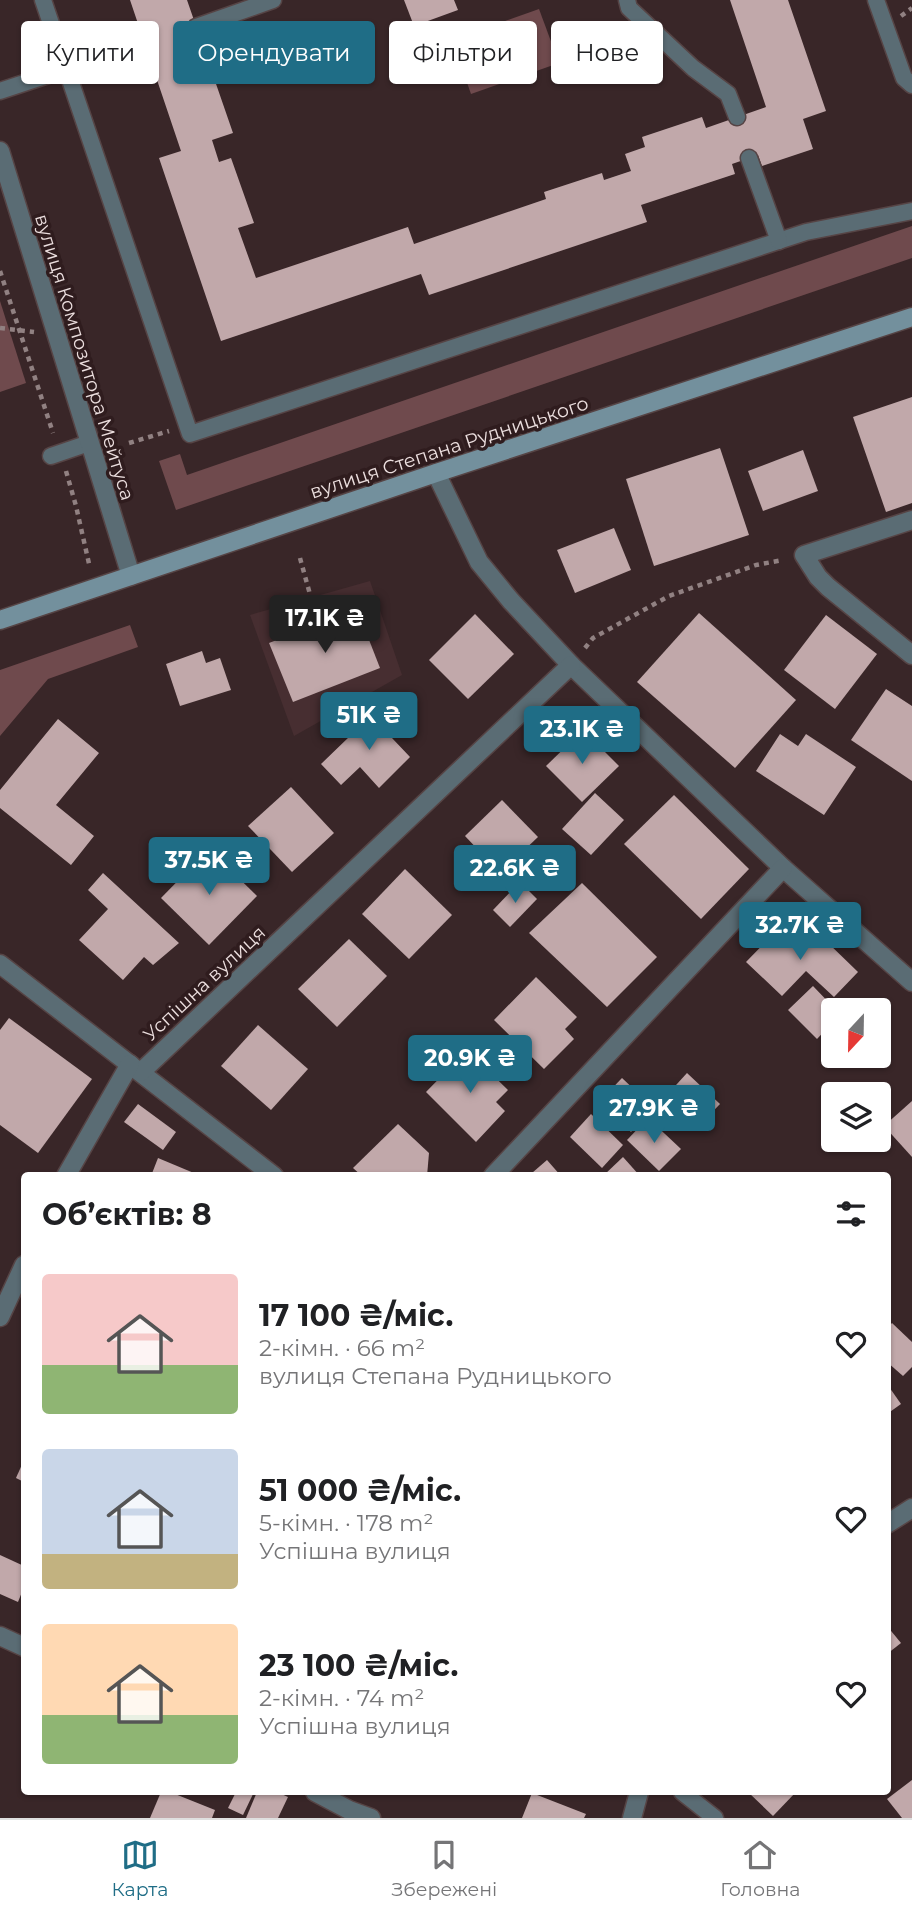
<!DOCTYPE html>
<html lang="uk">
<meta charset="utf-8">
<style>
body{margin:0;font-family:Montserrat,sans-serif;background:#f2f2f2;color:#202124;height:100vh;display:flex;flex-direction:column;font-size:26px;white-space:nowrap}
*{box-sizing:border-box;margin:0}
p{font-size:23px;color:#757577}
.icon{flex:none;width:38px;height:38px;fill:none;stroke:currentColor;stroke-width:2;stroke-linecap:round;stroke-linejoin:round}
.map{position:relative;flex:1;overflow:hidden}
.drawer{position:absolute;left:21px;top:1172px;width:870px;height:623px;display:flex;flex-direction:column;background:#fff;border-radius:7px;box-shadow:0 2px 5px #0004}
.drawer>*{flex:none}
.guide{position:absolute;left:21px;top:21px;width:872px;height:63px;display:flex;gap:14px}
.needle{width:46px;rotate:202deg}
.tools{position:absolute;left:821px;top:998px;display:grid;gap:14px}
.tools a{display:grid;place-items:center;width:70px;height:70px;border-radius:7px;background:#fff;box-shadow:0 2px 5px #0004;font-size:35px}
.price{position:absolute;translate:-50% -60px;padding:0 16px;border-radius:7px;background:#1f6d86;color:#fff;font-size:23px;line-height:46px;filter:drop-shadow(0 2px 4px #0008)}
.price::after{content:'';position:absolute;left:50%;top:42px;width:21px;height:16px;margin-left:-10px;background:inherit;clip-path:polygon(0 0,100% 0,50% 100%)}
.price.selected{background:#222;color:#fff}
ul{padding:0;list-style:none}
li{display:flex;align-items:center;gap:21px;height:175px;padding:0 21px}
li span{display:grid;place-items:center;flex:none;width:196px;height:140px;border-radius:7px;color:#555}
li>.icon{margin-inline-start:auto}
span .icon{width:84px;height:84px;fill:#fffc;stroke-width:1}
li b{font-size:30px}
h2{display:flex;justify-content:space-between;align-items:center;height:84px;padding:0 21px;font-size:30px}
.tag{padding:0 24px;border-radius:7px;background:#fff;box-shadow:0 2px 5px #0004;font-size:24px;line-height:63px}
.tag.selected{background:#1f6d86;color:#fff}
.tab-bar{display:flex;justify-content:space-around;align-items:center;height:98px;border-top:2px solid #e0e0e0;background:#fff;font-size:19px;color:#757577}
.tab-bar a{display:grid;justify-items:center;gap:4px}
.tab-bar .selected{color:#1f6d86}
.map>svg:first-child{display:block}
.built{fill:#472e31}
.green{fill:#6f4a4d}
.building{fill:#c1a8aa}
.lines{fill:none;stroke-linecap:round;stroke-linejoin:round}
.service-casing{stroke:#564445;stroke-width:19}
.minor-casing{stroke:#564445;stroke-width:21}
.secondary-casing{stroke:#564445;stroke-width:21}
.path{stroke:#918182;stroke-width:4.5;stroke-dasharray:5 5;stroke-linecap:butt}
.service{stroke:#5a6c74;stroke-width:16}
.minor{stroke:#5a6c74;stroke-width:18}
.secondary{stroke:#73909d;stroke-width:18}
.labels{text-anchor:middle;stroke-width:7;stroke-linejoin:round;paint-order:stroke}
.street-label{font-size:19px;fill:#ecdfdf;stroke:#2f1c1e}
</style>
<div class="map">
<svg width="912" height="1818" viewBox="0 0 912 1818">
<rect width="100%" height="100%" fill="#392628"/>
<polygon class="built" points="370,581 402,675 294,736 250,615"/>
<g class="green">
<polygon points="539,9 559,63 471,94 452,40"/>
<polygon points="912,226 912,258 176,510 159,461 180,454 187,475"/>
<polygon points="0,301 26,383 0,392"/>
<polygon points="130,625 138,647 48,679 0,736 0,670"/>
</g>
<g class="building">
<polygon points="130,0 187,0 233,133 212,140 219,162 231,158 254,223 238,228 256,278 408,227 414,244 546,199 544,192 602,173 604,180 631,171 625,154 645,147 642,137 702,117 706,128 766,107 730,0 788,0 826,111 803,119 813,149 762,166 758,155 732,164 735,174 641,205 647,222 429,295 421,274 221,341 159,158 181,151"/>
<polygon points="404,0 454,0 458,10 414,26"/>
<polygon points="912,397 912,503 886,512 853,417"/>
<polygon points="720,448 749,535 654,566 626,479"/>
<polygon points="803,450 818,491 763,511 748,471"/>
<polygon points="614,528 631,570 575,593 557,550"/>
<polygon points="357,609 380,668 293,702 269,643"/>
<polygon points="699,613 796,700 735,768 637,682"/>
<polygon points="475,614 514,654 468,699 429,660"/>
<polygon points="826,615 877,654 835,709 784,670"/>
<polygon points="202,651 206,663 220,658 231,690 180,706 166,664"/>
<polygon points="886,689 912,706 912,781 851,740"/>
<polygon points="378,709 400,730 392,738 410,757 379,788 360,767 341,785 321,764"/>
<polygon points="58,719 99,753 56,805 94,836 71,865 0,808 0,790"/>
<polygon points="583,730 619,766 582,802 546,766"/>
<polygon points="780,734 798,746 806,734 856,767 824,815 756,771"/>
<polygon points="291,787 334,833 292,872 248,826"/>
<polygon points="595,793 624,820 591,855 562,829"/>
<polygon points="674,795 749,869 701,919 624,844"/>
<polygon points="502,800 538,837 500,873 465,836"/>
<polygon points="209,849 257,896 209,945 161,898"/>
<polygon points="405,869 452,915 409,959 362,914"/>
<polygon points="103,873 179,943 153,965 144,957 123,980 79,940 108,909 88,890"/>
<polygon points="520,882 537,899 510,927 493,910"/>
<polygon points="582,883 657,957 607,1007 529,933"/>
<polygon points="787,920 817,947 825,940 858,972 834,997 806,971 782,996 746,962"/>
<polygon points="349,939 387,976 337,1027 298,989"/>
<polygon points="536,977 577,1017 565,1029 574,1039 544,1069 494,1020"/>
<polygon points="813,986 836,1010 833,1010 833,1022 817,1039 788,1010"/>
<polygon points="9,1018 92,1079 38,1153 0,1125 0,1030"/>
<polygon points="258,1025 308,1069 271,1110 221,1066"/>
<polygon points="467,1050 508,1090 496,1102 505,1111 476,1142 426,1092"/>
<polygon points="687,1073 720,1104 698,1127 666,1096"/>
<polygon points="622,1078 654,1108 631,1132 599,1102"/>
<polygon points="912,1101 912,1157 884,1126"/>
<polygon points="138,1104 176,1132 163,1150 124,1122"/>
<polygon points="591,1114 623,1145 602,1168 570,1137"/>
<polygon points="648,1118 681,1149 659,1171 627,1140"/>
<polygon points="398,1124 429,1153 427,1176 362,1176 353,1168"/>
<polygon points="623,1157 640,1176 603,1176"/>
<polygon points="158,1158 201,1176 151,1176"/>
<polygon points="547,1160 561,1176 535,1176 532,1173"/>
<polygon points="892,1323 912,1342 912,1367 903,1376 887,1362 887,1328"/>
<polygon points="887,1384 901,1404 887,1414"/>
<polygon points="24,1460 24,1482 16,1478"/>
<polygon points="0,1555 24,1566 24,1587 18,1602 0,1594"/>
<polygon points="887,1626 901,1643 887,1654"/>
<polygon points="912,1780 912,1818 902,1818 887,1799"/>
<polygon points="161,1792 170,1792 215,1810 212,1818 150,1818"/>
<polygon points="236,1792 254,1792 243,1815 228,1808"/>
<polygon points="257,1792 277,1792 288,1797 278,1818 246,1818"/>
<polygon points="748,1792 796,1792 773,1816"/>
<polygon points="532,1793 586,1814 584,1818 522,1818"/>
</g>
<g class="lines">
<g class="service-casing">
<g id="service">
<polyline points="43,0 190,434 806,232 912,211"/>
<polyline points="627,0 629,8 693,68 728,94 737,117"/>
<polyline points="876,0 904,78 912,85"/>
<polyline points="196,27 273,0"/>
<polyline points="0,91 145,43"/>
<polyline points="749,158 779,241"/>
<polyline points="51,456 89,443"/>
<polyline points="682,1792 715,1818"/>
</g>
</g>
<g class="minor-casing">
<g id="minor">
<polyline points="0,151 131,576"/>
<polyline points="436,473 479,562 511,601 571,665 783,868 912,982"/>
<polyline points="912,520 804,555 818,577 828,587 912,655"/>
<polyline points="0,964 274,1176"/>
<polyline points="141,1072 571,665"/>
<polyline points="66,1176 130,1064"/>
<polyline points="493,1176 783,868"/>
<polyline points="0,1317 24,1265"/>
<polyline points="887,1524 912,1508"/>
<polyline points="0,1636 24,1647"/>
<polyline points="315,1792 349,1810 371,1818"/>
<polyline points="632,1818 639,1792"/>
</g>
</g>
<g class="secondary-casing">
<polyline id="secondary" points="0,620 436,473 912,317"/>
</g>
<g class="path">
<polyline points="901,16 912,8"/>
<polyline points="0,271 53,433"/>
<polyline points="0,328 34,332"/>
<polyline points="129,443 169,431"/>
<polyline points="66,471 76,506 90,568"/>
<polyline points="300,558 311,598"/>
<polyline points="585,648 593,638 669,596 756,565 783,560"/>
</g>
<use href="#service" class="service"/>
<use href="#minor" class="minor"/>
<use href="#secondary" class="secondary"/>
</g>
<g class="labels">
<g class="street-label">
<text transform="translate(85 357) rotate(73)" y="7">вулиця Композитора Мейтуса</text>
<text transform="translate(449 447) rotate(-18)" y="7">вулиця Степана Рудницького</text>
<text transform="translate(204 983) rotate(-43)" y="7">Успішна вулиця</text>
</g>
</g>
</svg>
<div class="tools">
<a><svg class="needle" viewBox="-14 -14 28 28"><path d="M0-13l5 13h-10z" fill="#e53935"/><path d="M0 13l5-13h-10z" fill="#757577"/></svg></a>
<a><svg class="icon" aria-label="layers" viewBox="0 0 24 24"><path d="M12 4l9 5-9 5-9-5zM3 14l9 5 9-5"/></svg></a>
</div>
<b class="price selected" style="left:325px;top:655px">17.1K ₴</b>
<b class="price" style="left:369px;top:752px">51K ₴</b>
<b class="price" style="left:582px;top:766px">23.1K ₴</b>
<b class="price" style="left:209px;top:897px">37.5K ₴</b>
<b class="price" style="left:515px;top:905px">22.6K ₴</b>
<b class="price" style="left:800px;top:962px">32.7K ₴</b>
<b class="price" style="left:470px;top:1095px">20.9K ₴</b>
<b class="price" style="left:654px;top:1145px">27.9K ₴</b>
<div class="guide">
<a class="tag">Купити</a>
<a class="tag selected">Орендувати</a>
<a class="tag">Фільтри</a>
<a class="tag">Нове</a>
</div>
<section class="drawer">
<h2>Об’єктів: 8<svg class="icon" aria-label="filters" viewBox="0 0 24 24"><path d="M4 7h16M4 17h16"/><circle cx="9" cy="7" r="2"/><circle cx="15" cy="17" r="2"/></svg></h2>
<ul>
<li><span style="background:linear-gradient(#f6c9c9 65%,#8fb573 0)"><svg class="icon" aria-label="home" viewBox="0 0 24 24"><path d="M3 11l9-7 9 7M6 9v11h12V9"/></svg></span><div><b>17 100 ₴/міс.</b><p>2-кімн. · 66 m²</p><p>вулиця Степана Рудницького</p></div><svg class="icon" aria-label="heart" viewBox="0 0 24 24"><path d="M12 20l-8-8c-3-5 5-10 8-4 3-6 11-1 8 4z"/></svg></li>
<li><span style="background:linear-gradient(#c9d6e8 75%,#c2b280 0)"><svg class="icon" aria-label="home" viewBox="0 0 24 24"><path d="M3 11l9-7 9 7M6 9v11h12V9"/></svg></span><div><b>51 000 ₴/міс.</b><p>5-кімн. · 178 m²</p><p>Успішна вулиця</p></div><svg class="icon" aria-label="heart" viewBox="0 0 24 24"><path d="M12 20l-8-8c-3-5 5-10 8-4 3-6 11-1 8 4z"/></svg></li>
<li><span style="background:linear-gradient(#ffd9b3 65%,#8fb573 0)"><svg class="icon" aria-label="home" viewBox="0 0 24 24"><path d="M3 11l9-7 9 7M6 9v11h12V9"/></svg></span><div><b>23 100 ₴/міс.</b><p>2-кімн. · 74 m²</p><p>Успішна вулиця</p></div><svg class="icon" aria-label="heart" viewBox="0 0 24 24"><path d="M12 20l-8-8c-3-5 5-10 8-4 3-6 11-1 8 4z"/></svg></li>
</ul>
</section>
</div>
<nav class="tab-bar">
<a class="selected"><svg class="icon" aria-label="map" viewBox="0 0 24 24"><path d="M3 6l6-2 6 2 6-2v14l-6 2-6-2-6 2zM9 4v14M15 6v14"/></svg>Карта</a>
<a><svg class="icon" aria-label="saved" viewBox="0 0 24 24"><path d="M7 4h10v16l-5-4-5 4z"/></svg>Збережені</a>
<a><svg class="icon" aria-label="home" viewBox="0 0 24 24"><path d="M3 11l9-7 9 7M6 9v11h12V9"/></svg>Головна</a>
</nav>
